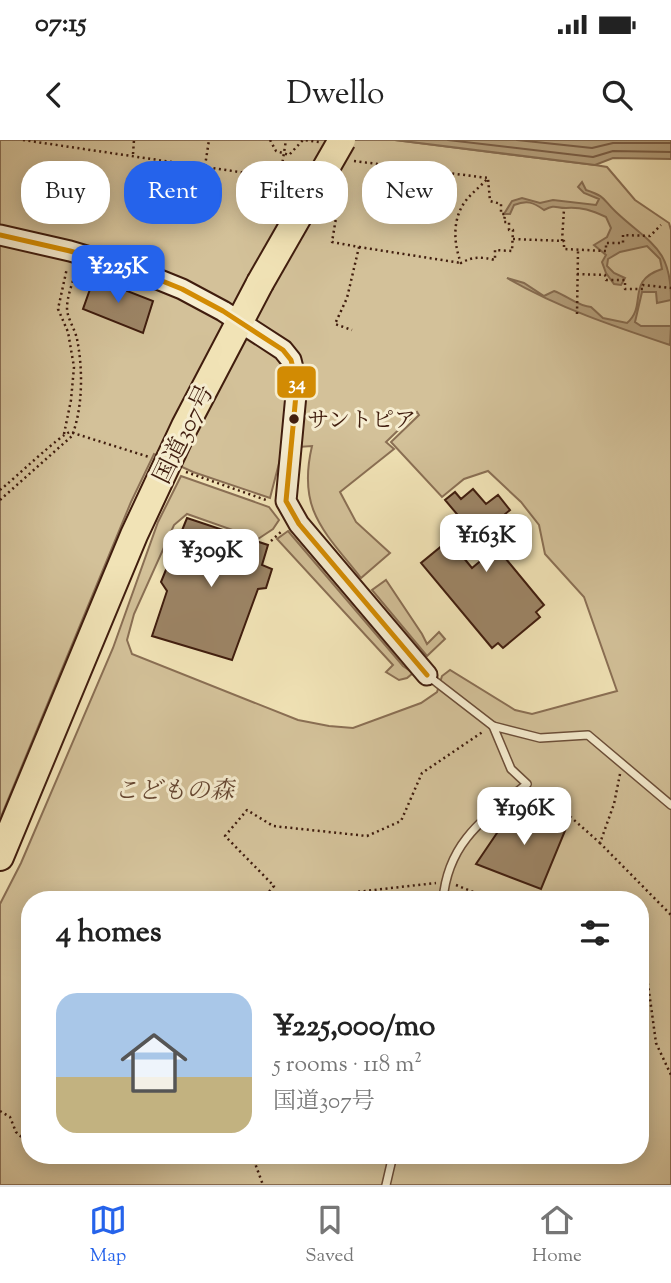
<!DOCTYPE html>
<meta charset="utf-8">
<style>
body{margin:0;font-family:"Sorts Mill Goudy","Noto Serif JP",serif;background:#f6f6f6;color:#222;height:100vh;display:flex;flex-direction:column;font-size:26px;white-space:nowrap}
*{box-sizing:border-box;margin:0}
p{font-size:23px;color:#767676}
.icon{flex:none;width:38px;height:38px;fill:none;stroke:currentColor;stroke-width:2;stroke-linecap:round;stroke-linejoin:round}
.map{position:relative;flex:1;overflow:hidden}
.sheet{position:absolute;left:21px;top:751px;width:628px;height:273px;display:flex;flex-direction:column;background:#fff;border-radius:28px;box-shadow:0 4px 18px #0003}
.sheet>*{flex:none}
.hud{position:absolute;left:21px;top:21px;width:630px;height:63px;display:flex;gap:14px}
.price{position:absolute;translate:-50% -60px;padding:0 16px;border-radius:14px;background:#fff;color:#222;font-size:23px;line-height:46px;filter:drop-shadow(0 2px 4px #0008)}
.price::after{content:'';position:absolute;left:50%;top:42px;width:21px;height:16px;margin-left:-10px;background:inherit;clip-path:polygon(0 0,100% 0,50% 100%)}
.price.active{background:#2563eb;color:#fff}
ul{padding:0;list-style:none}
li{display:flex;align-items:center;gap:21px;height:175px;padding:0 35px}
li+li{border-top:2px solid #e0e0e0}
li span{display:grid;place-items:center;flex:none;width:196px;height:140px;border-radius:21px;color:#555}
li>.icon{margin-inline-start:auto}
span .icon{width:84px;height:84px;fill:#fffc;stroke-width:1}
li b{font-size:30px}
h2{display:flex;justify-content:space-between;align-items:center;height:84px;padding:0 35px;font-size:30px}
.tag{padding:0 24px;border-radius:28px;background:#fff;box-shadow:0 4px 18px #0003;font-size:24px;line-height:63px}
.tag.active{background:#2563eb;color:#fff}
.status{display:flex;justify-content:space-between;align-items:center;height:49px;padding:0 35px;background:#fff;direction:ltr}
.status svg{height:19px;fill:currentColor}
header{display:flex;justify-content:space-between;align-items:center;height:91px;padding:0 35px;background:#fff;font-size:32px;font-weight:600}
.tabs{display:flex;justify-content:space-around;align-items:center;height:98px;border-top:2px solid #e0e0e0;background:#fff;font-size:19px;color:#767676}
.tabs a{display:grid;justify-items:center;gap:4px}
.tabs .active{color:#2563eb}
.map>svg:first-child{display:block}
.green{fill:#d3c199;stroke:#8a6f54;stroke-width:2;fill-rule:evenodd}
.water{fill:#b5a07d;stroke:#866c51;stroke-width:2}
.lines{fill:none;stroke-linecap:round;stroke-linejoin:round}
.shore{stroke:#7a5e46;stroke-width:2}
.building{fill:#9c8465;stroke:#401d0e;stroke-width:2}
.lane-casing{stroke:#6c4e38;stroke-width:10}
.secondary-casing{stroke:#401d0e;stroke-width:23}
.highway-casing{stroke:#401d0e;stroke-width:30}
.path{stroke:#401d0e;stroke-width:2.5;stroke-dasharray:2 3.5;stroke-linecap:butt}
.lane{stroke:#f6edd0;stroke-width:7}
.secondary{stroke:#f6edd0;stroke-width:19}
.highway{stroke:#f1e3b6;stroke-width:26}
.highway-bridge-casing{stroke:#401d0e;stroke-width:30;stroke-linecap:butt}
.highway-bridge{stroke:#f1e3b6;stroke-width:26}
.bus-1-casing{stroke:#f6edd0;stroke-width:10}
.bus-1{stroke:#d28b03;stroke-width:5}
.bus-dot{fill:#401d0e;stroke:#f6edd0;stroke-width:2.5}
.labels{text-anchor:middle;stroke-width:6;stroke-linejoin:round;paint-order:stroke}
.bus-label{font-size:22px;fill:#401d0e;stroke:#f6edd0;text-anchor:start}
.street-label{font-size:24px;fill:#401d0e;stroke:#f6edd0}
.park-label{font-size:24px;font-style:italic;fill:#654631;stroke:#f6edd0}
.line-badge{stroke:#f6edd0;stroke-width:2.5}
.badge-label{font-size:19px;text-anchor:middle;font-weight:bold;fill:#fff}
</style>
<div class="status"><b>07:15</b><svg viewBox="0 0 49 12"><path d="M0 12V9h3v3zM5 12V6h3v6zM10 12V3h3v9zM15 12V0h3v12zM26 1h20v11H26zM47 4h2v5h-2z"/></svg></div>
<header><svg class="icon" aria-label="back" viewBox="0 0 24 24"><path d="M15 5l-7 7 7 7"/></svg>Dwello<svg class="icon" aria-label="search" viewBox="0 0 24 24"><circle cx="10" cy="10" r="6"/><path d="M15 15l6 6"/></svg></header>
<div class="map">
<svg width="671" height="1045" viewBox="0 0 671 1045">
<rect width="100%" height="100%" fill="#f1e3b6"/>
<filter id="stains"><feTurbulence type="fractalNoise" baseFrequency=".00286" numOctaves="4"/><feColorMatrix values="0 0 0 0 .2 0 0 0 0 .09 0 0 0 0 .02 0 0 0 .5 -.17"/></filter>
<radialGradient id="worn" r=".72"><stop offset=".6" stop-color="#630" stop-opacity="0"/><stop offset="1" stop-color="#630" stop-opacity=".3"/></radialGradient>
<g class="green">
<path d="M0 0H395L595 25 607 27 635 60 669 83 671 90V1045H0V764L21 723 113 508 158 382 181 336 269 367 279 380 273 389 258 399 187 374 174 385 134 474 127 500 132 514 298 580 329 586 353 588 421 563 437 552 442 536 450 530 515 570 532 574 617 551 584 457 545 414 539 385 521 362 488 331 464 339 442 357 391 302 419 275 417 272 386 302 394 309 340 352 356 382 390 413 361 438C324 391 297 370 312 306L283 308 270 358 193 332 154 314 131 362 0 679ZM30 760H640V1015H30Z"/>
<polygon points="288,391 403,526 413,533 407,538 399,540 386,532 393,525 277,399"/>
<polygon points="386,440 422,494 427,504 439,492 445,499 427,516 372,450"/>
</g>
<g class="water">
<polygon points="395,0 671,0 671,19 613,18 595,25"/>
<path d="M582 42 586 50C607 57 602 59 616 72 650 104 671 107 671 160L657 163 656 152H642L635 182 641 186H671L670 205C613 186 559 168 507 138L524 143 544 156 554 151C566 155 579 167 591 167L603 178 627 183C648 165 625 141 662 129L660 119 647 106 620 112 608 119 607 126 614 133 625 138 621 145 614 144 606 133 602 122 606 115 594 105 607 97 611 88 606 77C591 70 582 67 566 68 555 68 556 64 544 70 533 62 527 60 514 65L510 74H504L512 61 522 58 540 63 553 60 596 65 599 59 584 53 578 47Z"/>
</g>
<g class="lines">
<g class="shore">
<polyline points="448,0 593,17 613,11 671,12"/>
<polyline points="517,0 592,8 613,3 671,3"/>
</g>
</g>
<g class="building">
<polygon points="94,138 153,161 143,193 83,169"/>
<polygon points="473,349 486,364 498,355 510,370 498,380 518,403 514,406 517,409 506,419 544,465 536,472 540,477 503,508 498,503 492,508 421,423 449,400 472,428 490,413 445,360 455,352 461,359"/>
<polygon points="187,378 268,405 262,425 272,429 266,448 258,449 232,520 152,496 167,451 161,442"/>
<polygon points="520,659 542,679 567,686 541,749 476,724"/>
</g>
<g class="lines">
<g class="lane-casing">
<g id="lane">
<polyline points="427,535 493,586"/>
<path d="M443 760C448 701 485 678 527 644L511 629 493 586 540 598 588 595 671 665"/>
<polyline points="386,1045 393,1015"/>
</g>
</g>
<g class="secondary-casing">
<polyline id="secondary" points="0,95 70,111 140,132 182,149 223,171 283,210 291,220 297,244 286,361 299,384 427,535"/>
</g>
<g class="highway-casing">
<polyline id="highway" points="0,717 134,395 185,286 260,143"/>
</g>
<g class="path">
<polyline points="23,0 280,38 280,42 293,44"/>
<polyline points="270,0 276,11 289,15 303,0 319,2"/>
<polyline points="133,14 134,0"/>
<path d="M354 21 488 38C481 46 474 51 468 58 452 76 453 102 461 123 473 116 482 117 495 120V110L512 111 513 90H509V82H504L505 74H501V64L490 61 488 38"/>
<polyline points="205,26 209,0"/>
<polyline points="280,38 286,0"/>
<polyline points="342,42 332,102 359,107 347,158 335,184 352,190"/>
<polyline points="513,99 564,101 564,109 606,111 606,103 623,103 623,95 650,96 661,85"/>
<polyline points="562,101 564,69"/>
<polyline points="359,107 461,123"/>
<polyline points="577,134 605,135 606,140 625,140 625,149 643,149 643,145 671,148"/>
<polyline points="577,174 578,111"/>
<polyline points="64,294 71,260 74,227 68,192 58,169 67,128"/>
<polyline points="186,332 266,360"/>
<path d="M0 350C13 340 61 294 70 292L149 317"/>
<path d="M0 360 72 296C83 267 83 229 77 199 75 189 67 178 67 168 67 156 73 142 76 131"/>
<polyline points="271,401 283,390"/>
<polyline points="620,634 614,664 600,703 671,775"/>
<polyline points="535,650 556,664 600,703"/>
<polyline points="542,679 549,659"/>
<polyline points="456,745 493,760"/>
<polyline points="262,760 274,746 225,696 247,670 273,686 367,696 401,681 422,633 484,591"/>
<polyline points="334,760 338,754 436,743"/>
<polyline points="640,835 648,844 656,903 671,935"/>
<polyline points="0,971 10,977 16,992 30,1005"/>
<polyline points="252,1015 263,1045"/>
</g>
<use href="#lane" class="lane"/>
<use href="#secondary" class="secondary"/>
<use href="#highway" class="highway"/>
<g class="highway-bridge-casing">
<polyline id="highway-bridge" points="260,143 342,0"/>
</g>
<use href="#highway-bridge" class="highway-bridge"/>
<g class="bus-1-casing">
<polyline id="bus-1" points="0,95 70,111 140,132 182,149 223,171 283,210 291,220 297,244 286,361 299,384 427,535"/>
</g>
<use href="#bus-1" class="bus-1"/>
</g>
<circle class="bus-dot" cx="294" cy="279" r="6"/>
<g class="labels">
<g class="bus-label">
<text x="307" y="287">サントピア</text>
</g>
<g class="street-label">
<text transform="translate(183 294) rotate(-64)" y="8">国道307号</text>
</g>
<g class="park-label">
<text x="174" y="658">こどもの森</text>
</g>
</g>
<rect class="line-badge" x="276" y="225" width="41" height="34" rx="7" fill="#d28b03"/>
<g class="badge-label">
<text x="297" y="249">34</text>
</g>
<rect width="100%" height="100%" filter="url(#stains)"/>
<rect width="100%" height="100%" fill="url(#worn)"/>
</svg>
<b class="price active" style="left:118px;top:165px">¥225K</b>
<b class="price" style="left:486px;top:434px">¥163K</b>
<b class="price" style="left:211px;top:449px">¥309K</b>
<b class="price" style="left:524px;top:707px">¥196K</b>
<div class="hud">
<a class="tag">Buy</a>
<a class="tag active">Rent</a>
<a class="tag">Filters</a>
<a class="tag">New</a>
</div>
<section class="sheet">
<h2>4 homes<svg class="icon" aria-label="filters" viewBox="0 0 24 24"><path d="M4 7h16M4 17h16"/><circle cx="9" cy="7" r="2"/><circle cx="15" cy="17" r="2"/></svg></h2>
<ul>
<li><span style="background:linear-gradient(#a9c7e8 60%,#c2b280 0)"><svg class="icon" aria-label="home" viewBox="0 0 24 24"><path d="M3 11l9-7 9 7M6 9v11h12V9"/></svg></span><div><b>¥225,000/mo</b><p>5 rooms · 118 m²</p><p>国道307号</p></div></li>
</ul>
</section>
</div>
<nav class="tabs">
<a class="active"><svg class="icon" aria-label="map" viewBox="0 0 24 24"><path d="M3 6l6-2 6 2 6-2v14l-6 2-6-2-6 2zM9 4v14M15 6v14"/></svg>Map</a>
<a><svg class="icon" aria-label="saved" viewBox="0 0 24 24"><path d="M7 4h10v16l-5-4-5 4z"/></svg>Saved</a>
<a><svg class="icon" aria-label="home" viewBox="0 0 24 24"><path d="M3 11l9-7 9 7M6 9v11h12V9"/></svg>Home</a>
</nav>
